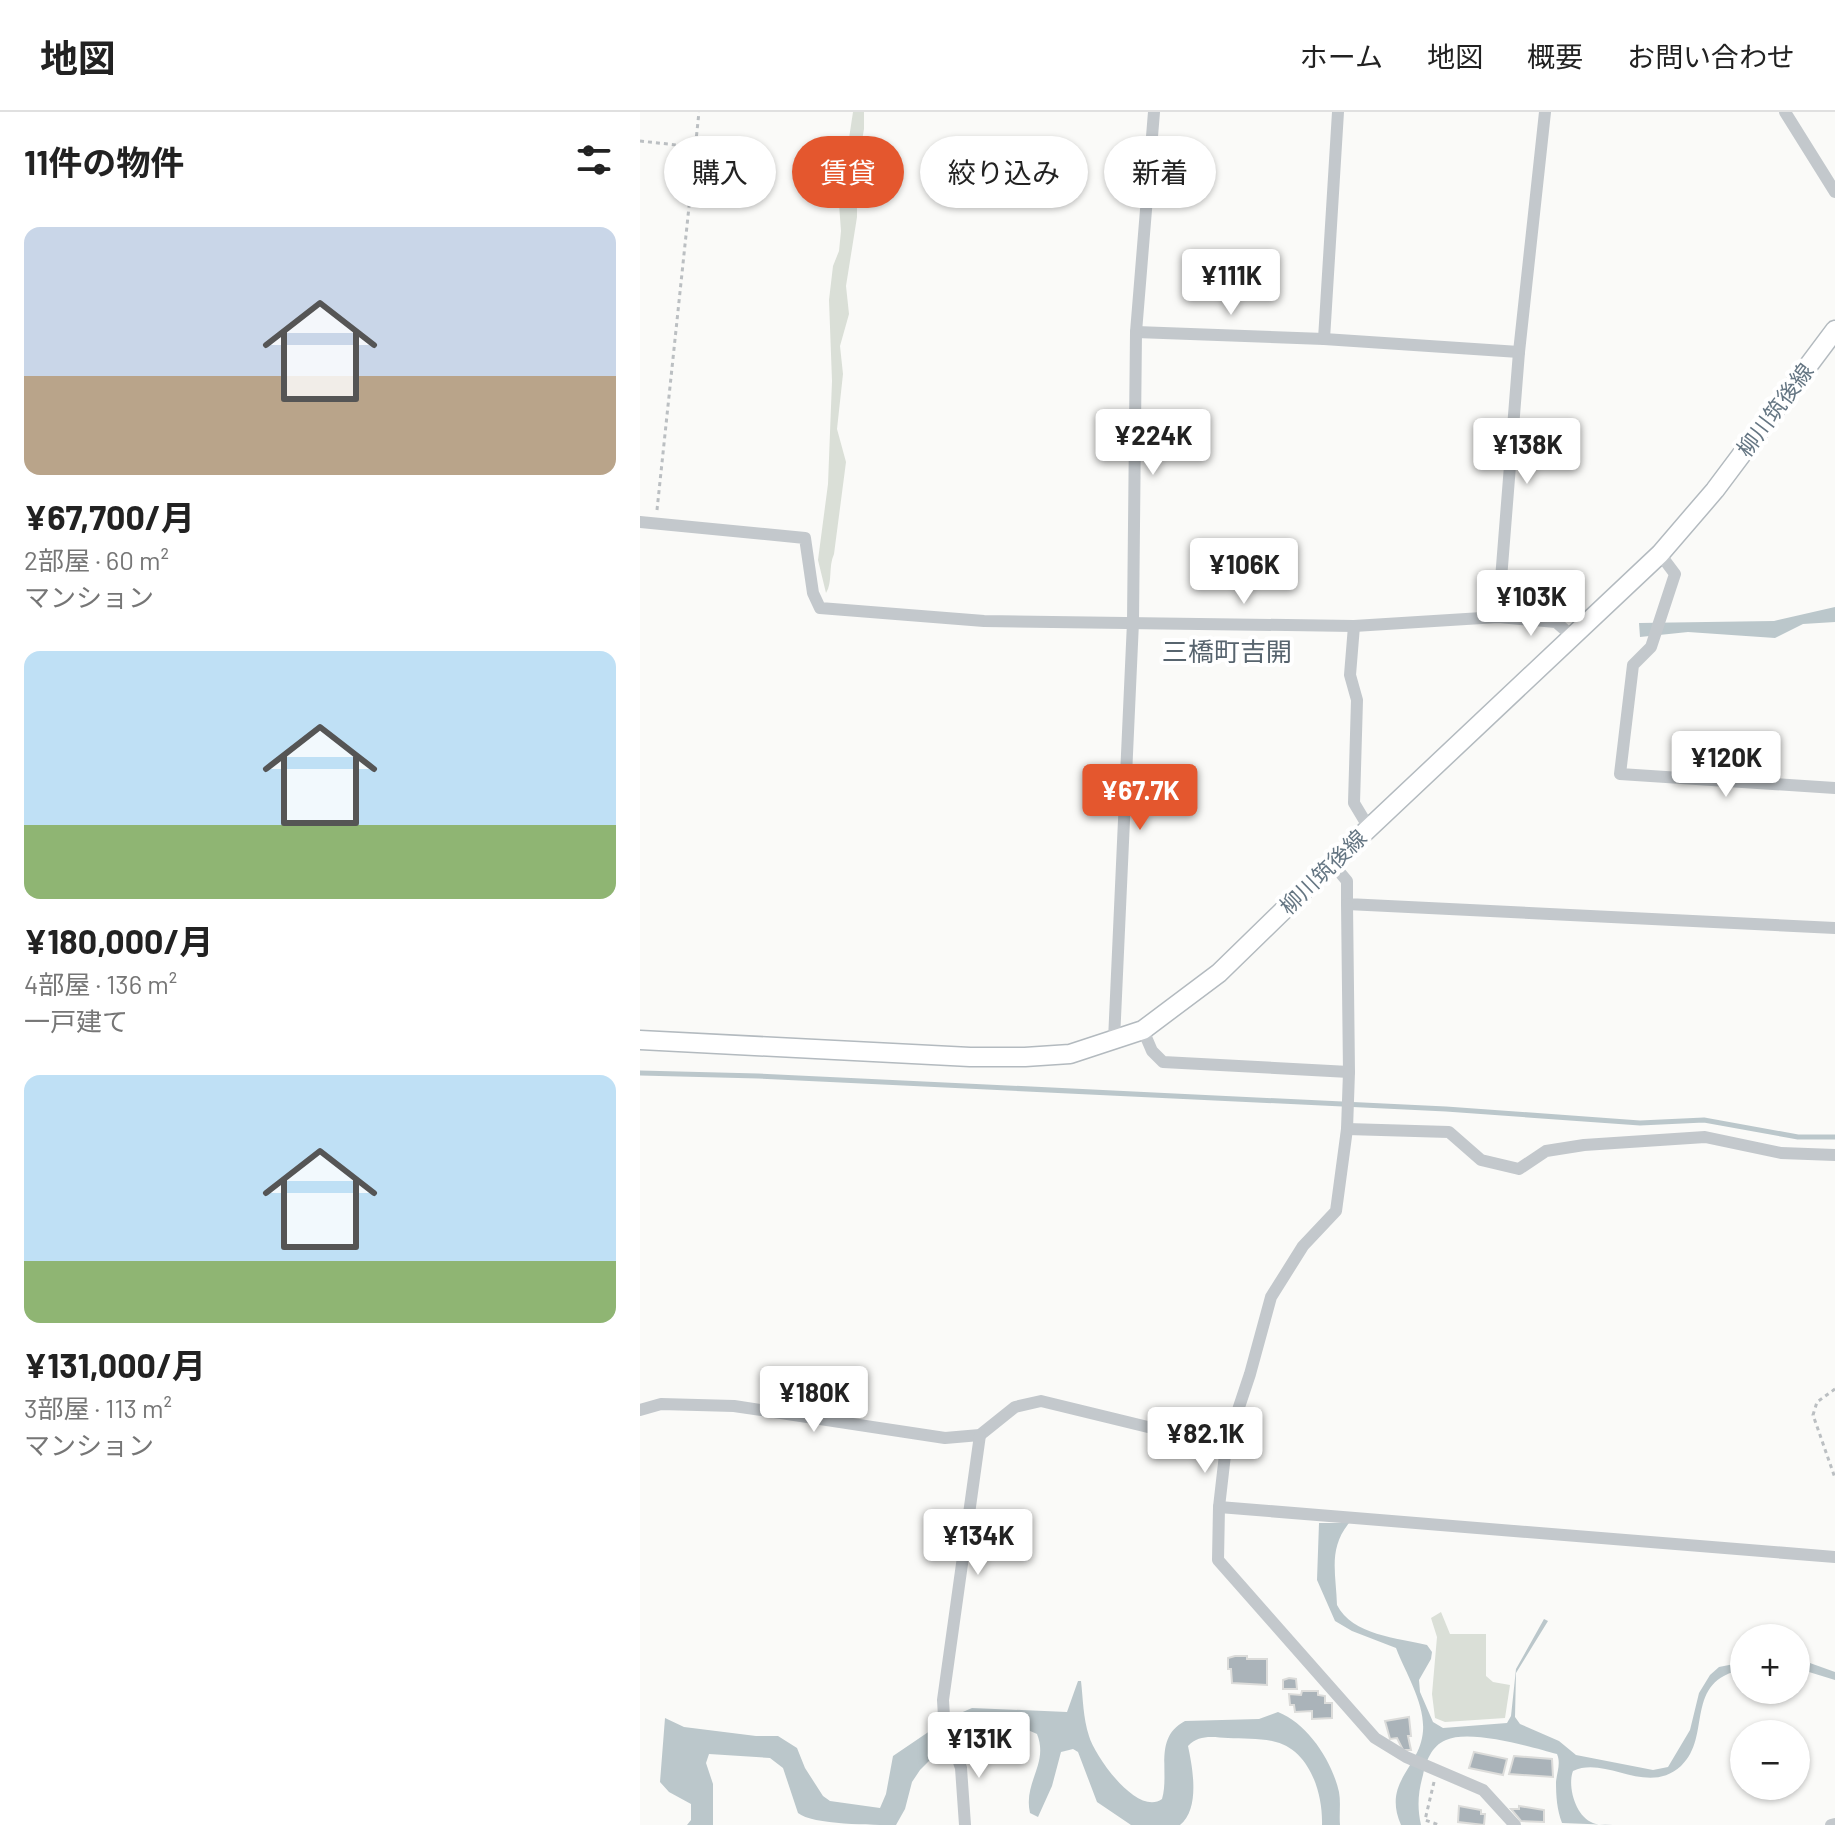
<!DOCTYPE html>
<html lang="ja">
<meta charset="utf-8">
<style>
body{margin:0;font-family:Barlow,"Noto Sans JP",sans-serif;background:#f6f6f6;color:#222;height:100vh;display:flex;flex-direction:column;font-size:30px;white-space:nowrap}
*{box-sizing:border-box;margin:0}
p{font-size:26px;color:#767676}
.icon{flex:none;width:44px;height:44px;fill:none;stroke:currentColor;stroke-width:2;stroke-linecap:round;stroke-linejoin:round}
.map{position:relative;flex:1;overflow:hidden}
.drawer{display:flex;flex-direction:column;background:#fff;width:640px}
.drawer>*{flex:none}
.guide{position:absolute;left:24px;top:24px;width:760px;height:72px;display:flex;gap:16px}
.buttons{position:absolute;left:1090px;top:1512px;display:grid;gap:16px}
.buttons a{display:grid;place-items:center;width:80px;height:80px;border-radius:50%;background:#fff;box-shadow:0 2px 6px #0004;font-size:40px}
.price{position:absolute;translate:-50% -68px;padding:0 18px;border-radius:8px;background:#fff;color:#222;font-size:26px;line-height:52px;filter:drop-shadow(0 2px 4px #0008)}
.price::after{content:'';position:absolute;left:50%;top:48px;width:24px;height:18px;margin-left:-12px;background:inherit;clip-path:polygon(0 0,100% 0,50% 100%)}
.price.active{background:#e4572e;color:#fff}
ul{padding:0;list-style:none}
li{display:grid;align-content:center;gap:16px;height:424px;padding:0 24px}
li span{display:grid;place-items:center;height:248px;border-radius:16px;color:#555}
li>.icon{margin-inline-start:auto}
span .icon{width:144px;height:144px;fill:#fffc;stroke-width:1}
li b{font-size:34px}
h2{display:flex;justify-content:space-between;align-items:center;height:96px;padding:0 24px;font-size:34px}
.pill{padding:0 28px;border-radius:36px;background:#fff;box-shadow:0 2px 6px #0004;font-size:28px;line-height:72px}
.pill.active{background:#e4572e;color:#fff}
header{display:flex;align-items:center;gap:48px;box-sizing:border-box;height:112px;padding:0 40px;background:#fff;border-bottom:2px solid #e0e0e0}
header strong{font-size:38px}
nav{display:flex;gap:44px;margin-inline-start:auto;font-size:28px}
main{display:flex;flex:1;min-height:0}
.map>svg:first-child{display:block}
.green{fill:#dadfd7}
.water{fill:#bbc7cb}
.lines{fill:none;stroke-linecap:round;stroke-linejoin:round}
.stream{stroke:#bbc7cb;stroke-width:5}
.building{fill:#aab3b9;stroke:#dcdcda;stroke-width:2}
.secondary-casing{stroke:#b3babf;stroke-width:21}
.path{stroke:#bbbfc2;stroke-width:3;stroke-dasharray:4 4;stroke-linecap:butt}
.minor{stroke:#c3c8cc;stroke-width:12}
.secondary{stroke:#fff;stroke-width:18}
.labels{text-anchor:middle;stroke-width:8;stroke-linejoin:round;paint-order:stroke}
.street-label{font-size:22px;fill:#657683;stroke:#fff}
.quarter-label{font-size:26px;fill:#57646e;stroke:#fff}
</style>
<header>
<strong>地図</strong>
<nav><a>ホーム</a><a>地図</a><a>概要</a><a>お問い合わせ</a></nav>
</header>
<main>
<section class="drawer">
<h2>11件の物件<svg class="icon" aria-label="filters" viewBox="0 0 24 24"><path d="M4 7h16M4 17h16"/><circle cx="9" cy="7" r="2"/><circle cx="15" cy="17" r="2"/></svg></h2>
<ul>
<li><span style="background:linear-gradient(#c9d6e8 60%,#b9a48a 0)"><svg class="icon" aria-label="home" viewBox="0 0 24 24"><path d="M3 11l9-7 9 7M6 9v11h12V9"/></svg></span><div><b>¥67,700/月</b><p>2部屋 · 60 m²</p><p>マンション</p></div></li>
<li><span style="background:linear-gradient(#bfe0f5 70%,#8fb573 0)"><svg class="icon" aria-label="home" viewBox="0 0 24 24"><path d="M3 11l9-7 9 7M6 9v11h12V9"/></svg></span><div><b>¥180,000/月</b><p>4部屋 · 136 m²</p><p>一戸建て</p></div></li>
<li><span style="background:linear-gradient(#bfe0f5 75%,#8fb573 0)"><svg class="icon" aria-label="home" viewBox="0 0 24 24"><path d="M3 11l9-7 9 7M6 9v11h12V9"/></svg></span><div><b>¥131,000/月</b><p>3部屋 · 113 m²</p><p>マンション</p></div></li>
</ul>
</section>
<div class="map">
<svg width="1195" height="1713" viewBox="0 0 1195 1713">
<rect width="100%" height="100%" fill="#fafaf8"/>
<g class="green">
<path d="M213 0H224V17L217 58V105L206 174 209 202 200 234 203 262 197 317 206 350 194 442C188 455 193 470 186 481L178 448 188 372 192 269 189 188 193 154 199 139 201 119 199 92Z"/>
<polygon points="801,1500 810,1522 846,1522 846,1564 853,1570 870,1573 865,1606 805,1610 795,1606 792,1582 797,1525 791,1506"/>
</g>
<g class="water">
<polygon points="1195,495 1195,510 1163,512 1135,526 1048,520 1000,525 999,511 1134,509"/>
<path d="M679 1411H709C688 1437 696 1461 697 1493 712 1523 758 1526 787 1533L792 1540 791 1547 779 1568 780 1580 793 1610 803 1616 867 1611 871 1604 876 1557 904 1507 908 1509 876 1561 875 1605 880 1612 919 1629 936 1643 1013 1658 1028 1655 1050 1618 1059 1581 1070 1563 1079 1555 1104 1550V1557C1042 1569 1073 1624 1041 1654 1007 1685 966 1643 933 1659 927 1675 936 1705 953 1711 958 1713 967 1713 973 1713L922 1711C917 1698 916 1684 916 1670 917 1659 921 1652 917 1642 892 1635 830 1617 806 1628 791 1634 786 1650 783 1663 778 1681 777 1695 781 1713H761C742 1669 780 1657 783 1619 785 1591 766 1562 756 1536L712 1519 695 1509 677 1468Z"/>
<polygon points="1156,1546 1195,1560 1195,1568 1156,1556"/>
<path d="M438 1569H441C443 1586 443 1606 449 1624 455 1645 498 1705 522 1687 530 1660 513 1626 545 1609L619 1607 638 1600C668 1612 692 1649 699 1680 701 1691 699 1702 700 1713H682C683 1680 669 1636 632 1629 618 1626 602 1627 588 1626 573 1625 559 1622 548 1634 553 1657 560 1697 540 1713H491L457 1690 438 1640 433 1637 421 1640 412 1674 398 1705 390 1701C383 1670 409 1652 397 1622L381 1615 369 1616 307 1631 280 1658 272 1670 265 1697 256 1713C234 1713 172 1713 158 1701L143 1656 130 1646 69 1642 66 1651 73 1672V1713H47L51 1708V1692L29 1680 20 1670 25 1606 44 1615 116 1624H138L157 1636 165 1656 183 1684 190 1689 240 1696 246 1682 253 1644 309 1606 332 1596 427 1600Z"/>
</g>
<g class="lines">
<polyline class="stream" points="0,961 118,964 806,997 1000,1011 1064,1008 1158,1025 1195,1025"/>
</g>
<g class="building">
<polygon points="595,1544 607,1544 607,1547 627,1547 627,1573 592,1571 591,1557 588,1557 588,1546"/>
<polygon points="649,1566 656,1567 657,1577 643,1577 643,1568"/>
<polygon points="662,1579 678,1579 678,1583 685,1584 685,1591 692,1591 692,1606 672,1607 672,1599 655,1600 654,1593 650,1593 649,1582 661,1583"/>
<polygon points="769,1605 771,1624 768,1624 771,1638 763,1638 757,1626 750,1627 745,1609"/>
<polygon points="834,1640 867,1647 863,1663 829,1656"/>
<polygon points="874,1644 912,1647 913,1665 869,1662"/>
<polygon points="819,1694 841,1698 841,1702 845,1702 844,1713 818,1710"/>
<polygon points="879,1694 904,1698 904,1710 881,1709 871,1697 879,1697"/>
</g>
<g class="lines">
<g class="secondary-casing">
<polyline id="secondary" points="0,928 330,945 385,945 430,942 503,918 579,861 692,751 1020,442 1075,378 1195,218"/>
</g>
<g class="path">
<polyline points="0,29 55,35"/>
<polyline points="17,398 59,0"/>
<polyline points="1195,1277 1177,1290 1173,1303 1195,1366"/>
<polyline points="794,1670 785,1708 799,1713"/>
</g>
<g class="minor">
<polyline points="1145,0 1195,80"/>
<polyline points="496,220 684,227 879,240"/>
<polyline points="684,227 698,0"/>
<polyline points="0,410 165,426 173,481 180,496 344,509 714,514 858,505 916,510 933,525"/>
<polyline points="1020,442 1035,462 1011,535 993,553 980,662 1195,676"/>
<polyline points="858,505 879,240 905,0"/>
<polyline points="714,514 710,563 717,588 714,691 729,716"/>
<polyline points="692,751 707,769 707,792 1195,816"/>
<polyline points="503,918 512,939 523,950 709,960 707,792"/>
<polyline points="474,928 493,510 496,220 514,0"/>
<polyline points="709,960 707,1017 696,1099 663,1134 631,1185 610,1262 586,1334 579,1395 578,1448 735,1626 766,1645 843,1678 875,1713"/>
<polyline points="707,1017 809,1020 841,1048 879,1057 906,1039 944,1033 1065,1025 1141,1041 1195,1043"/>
<polyline points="0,1298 21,1292 94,1294 305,1326 340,1323 375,1295 401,1289 586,1334"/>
<polyline points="579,1395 1195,1445"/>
<polyline points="325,1713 321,1656 304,1605 303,1588 340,1323"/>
<polyline points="1191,1713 1195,1712"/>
</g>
<use href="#secondary" class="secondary"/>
</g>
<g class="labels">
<g class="street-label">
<text transform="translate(1135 298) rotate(-53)" y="8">柳川筑後線</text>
<text transform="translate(683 760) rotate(-44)" y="8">柳川筑後線</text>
</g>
<g class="quarter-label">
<text x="587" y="549">三橋町吉開</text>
</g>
</g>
</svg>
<div class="buttons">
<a>+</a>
<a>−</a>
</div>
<b class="price" style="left:591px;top:205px">¥111K</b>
<b class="price" style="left:513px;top:365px">¥224K</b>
<b class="price" style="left:887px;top:374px">¥138K</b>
<b class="price" style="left:604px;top:494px">¥106K</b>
<b class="price" style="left:891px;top:526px">¥103K</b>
<b class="price" style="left:1086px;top:687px">¥120K</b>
<b class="price active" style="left:500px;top:720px">¥67.7K</b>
<b class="price" style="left:174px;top:1322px">¥180K</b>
<b class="price" style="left:565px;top:1363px">¥82.1K</b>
<b class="price" style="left:338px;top:1465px">¥134K</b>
<b class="price" style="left:339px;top:1668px">¥131K</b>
<div class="guide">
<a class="pill">購入</a>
<a class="pill active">賃貸</a>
<a class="pill">絞り込み</a>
<a class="pill">新着</a>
</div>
</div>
</main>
